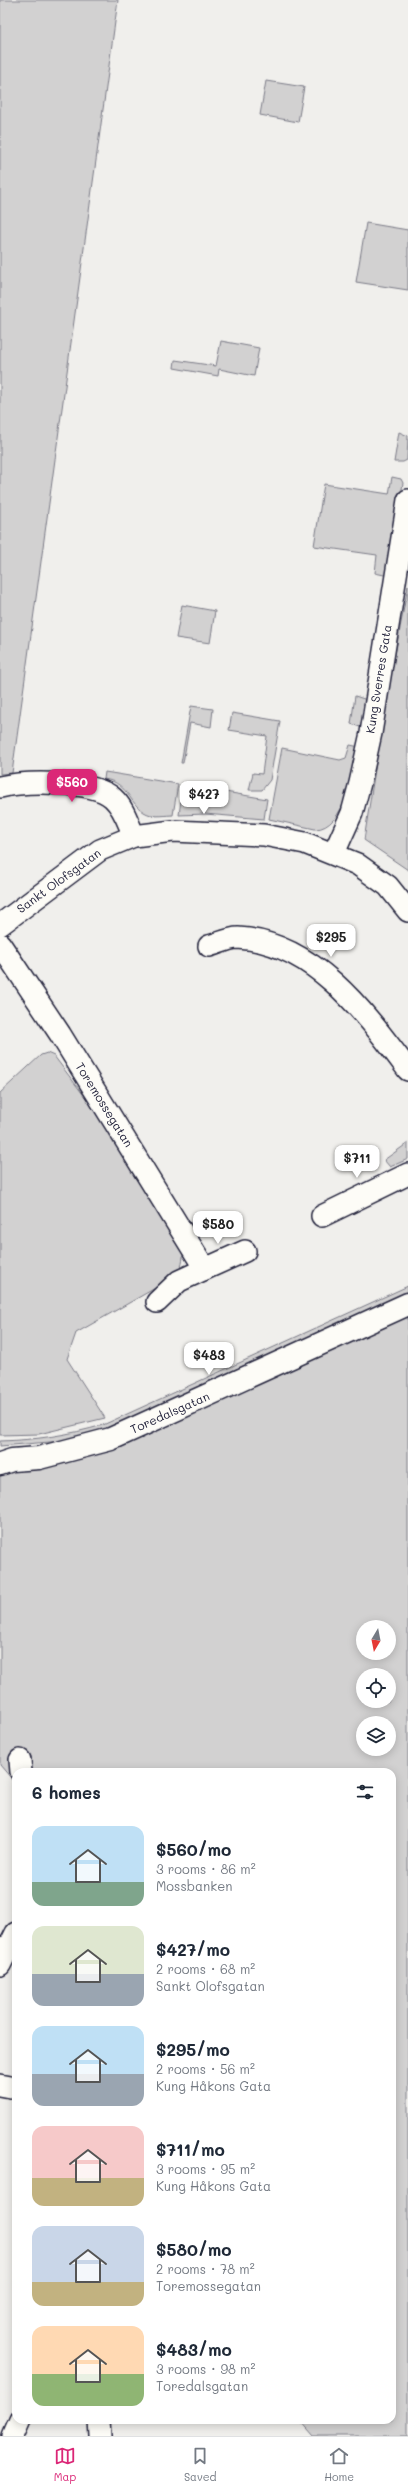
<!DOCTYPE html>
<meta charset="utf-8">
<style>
body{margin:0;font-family:Mali,sans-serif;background:#f2f2f3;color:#1f2937;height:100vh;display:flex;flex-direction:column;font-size:15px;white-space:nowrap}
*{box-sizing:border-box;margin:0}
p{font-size:13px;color:#747a83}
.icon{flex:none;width:22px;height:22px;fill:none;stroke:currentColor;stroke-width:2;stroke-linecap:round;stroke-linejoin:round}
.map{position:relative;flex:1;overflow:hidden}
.sheet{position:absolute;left:12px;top:1768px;width:384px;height:656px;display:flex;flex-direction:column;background:#fff;border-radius:12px;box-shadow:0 2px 10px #0003}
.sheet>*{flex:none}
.needle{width:26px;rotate:190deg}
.fabs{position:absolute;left:356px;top:1620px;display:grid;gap:8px}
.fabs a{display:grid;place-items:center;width:40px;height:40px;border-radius:50%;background:#fff;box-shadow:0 2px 10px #0003;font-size:20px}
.price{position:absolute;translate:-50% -34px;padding:0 9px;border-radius:8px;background:#fff;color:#222;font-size:13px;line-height:26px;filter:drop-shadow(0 1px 2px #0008)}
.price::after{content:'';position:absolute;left:50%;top:24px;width:12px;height:9px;margin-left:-6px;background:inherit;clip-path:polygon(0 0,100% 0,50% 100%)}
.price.on{background:#db2777;color:#fff}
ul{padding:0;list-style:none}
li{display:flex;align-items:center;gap:12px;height:100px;padding:0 20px}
li span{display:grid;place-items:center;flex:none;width:112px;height:80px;border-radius:12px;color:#555}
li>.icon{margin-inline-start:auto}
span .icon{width:48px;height:48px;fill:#fffc;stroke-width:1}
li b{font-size:17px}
h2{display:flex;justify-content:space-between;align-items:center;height:48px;padding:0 20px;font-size:17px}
.menu{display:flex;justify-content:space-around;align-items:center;height:56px;border-top:1px solid #e0e1e3;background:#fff;font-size:11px;color:#747a83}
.menu a{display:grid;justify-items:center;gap:2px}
.menu .on{color:#db2777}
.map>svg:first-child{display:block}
.green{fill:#d2d1d1;stroke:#7a7a86;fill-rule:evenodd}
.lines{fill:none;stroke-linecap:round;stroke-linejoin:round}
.street-casing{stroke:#22223b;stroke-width:24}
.secondary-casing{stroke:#22223b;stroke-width:25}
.street{stroke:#fdfcf7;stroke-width:21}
.secondary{stroke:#fdfcf7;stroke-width:22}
.labels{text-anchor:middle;stroke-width:3;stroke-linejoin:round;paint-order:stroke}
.street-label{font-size:12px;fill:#22223b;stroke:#fdfcf7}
</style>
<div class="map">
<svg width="408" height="2436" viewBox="0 0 408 2436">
<rect width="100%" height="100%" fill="#f0efec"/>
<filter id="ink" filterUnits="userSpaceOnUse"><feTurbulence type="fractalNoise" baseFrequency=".025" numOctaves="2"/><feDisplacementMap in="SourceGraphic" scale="8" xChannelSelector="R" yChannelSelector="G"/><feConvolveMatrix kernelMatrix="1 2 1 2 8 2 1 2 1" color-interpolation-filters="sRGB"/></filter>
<g filter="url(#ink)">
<g class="green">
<polygon points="0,0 118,0 12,773 0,774"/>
<polygon points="266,81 304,87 298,122 260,115"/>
<polygon points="366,223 408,230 408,290 356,282"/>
<polygon points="221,341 259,348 254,376 219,369 218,376 174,368 175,360 216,366"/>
<polygon points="399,432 408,436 407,460 403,462 394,462"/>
<polygon points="392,477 401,479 403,483 388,573 384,575 375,573 377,555 314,546 324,484 389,494"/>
<polygon points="408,586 408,870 364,840 383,718"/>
<polygon points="182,605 215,611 210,643 176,638"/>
<polygon points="355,696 367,700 363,726 360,727 351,724"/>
<polygon points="191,706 213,709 211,727 190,723 183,763 181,763"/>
<polygon points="232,713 280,721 270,780 262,790 249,790 253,773 262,774 267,736 229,730"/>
<path d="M350 745 360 747C354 769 345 829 315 829L269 819 282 748 340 760 346 758Z"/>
<path d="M105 772 178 784 173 815C166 815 157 817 151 815 129 809 131 783 104 779Z"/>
<polygon points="183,785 267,799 264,819 205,814 179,815"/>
<path d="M47 1053 54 1056 101 1118 183 1253C183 1264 181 1270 173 1278L76 1333 67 1359 105 1418 39 1434 0 1435V1093L41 1055Z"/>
<polygon points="408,1143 408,1159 390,1167 384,1160"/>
<path d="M408 1286V1292L112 1427 62 1441 0 1446V1441C35 1440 69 1435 103 1425Z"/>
<path d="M408 1315V2436H313L299 2420H392V1772H16V1784L0 1765V1472ZM363 1627H389V1653H363ZM363 1675H389V1701H363ZM363 1723H389V1749H363Z"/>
</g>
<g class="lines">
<g class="street-casing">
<g id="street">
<path d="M0 787C25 781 94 780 113 798 124 808 128 823 134 836"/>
<polyline points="334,853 352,813 360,783 371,733 408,500"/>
<polyline points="0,925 100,850 134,836 173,831 264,835 305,843 357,864 388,886 408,911"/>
<polyline points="0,944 60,1034 205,1269 179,1281 157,1302"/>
<path d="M209 946C217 944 229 938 238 938 314 942 366 1014 408 1070"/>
<polyline points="322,1216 408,1174"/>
<polyline points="205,1269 245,1251"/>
<polyline points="20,1760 21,1772"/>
<polyline points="0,1965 16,1933"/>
<polyline points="0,2085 16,2088"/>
<polyline points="99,2420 100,2436"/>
<polyline points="13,2436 20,2420"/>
</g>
</g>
<g class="secondary-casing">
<polyline id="secondary" points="0,1464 12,1460 39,1458 111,1439 408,1304"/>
</g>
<use href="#street" class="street"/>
<use href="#secondary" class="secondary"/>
</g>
</g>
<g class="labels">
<g class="street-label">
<text transform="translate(379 679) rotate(-81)" y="4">Kung Sverres Gata</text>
<text transform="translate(59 881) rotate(-36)" y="4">Sankt Olofsgatan</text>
<text transform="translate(104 1105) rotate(58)" y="4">Toremossegatan</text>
<text transform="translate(170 1413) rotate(-24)" y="4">Toredalsgatan</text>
</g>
</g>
</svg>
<div class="fabs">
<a><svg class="needle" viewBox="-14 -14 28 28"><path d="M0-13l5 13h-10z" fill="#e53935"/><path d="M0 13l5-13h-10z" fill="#747a83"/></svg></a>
<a><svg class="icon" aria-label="locate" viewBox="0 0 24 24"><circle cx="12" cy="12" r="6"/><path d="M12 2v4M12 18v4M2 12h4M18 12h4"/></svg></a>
<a><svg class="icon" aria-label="layers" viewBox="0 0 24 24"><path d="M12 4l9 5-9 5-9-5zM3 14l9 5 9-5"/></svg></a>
</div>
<b class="price on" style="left:72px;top:803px">$560</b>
<b class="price" style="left:204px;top:815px">$427</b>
<b class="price" style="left:331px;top:958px">$295</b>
<b class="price" style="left:357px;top:1179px">$711</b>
<b class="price" style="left:218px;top:1245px">$580</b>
<b class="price" style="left:209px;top:1376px">$483</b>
<section class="sheet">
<h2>6 homes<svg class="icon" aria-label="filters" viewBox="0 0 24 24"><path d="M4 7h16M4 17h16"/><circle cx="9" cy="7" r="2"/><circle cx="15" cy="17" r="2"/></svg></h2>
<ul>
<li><span style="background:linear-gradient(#bfe0f5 70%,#7fa58c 0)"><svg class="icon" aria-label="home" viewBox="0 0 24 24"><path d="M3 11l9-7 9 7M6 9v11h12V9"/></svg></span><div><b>$560/mo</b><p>3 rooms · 86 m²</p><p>Mossbanken</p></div></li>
<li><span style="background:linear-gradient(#dfe7d0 60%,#9aa5b1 0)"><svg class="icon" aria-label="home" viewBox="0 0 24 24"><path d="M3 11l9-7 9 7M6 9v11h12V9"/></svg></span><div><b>$427/mo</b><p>2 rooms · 68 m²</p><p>Sankt Olofsgatan</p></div></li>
<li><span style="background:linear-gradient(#bfe0f5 60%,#9aa5b1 0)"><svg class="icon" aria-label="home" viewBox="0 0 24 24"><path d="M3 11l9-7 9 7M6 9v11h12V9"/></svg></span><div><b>$295/mo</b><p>2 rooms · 56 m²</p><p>Kung Håkons Gata</p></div></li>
<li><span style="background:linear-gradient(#f6c9c9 65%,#c2b280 0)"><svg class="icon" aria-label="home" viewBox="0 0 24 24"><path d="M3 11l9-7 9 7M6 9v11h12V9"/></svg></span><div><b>$711/mo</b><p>3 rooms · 95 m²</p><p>Kung Håkons Gata</p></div></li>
<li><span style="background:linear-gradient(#c9d6e8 70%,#c2b280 0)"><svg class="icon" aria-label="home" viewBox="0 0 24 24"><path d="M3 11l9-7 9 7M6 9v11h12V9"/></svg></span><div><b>$580/mo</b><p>2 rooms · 78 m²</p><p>Toremossegatan</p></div></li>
<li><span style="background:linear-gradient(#ffd9b3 60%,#8fb573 0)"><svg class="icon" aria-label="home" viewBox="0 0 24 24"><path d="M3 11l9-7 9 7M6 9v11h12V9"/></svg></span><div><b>$483/mo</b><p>3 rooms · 98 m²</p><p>Toredalsgatan</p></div></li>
</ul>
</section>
</div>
<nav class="menu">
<a class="on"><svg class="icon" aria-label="map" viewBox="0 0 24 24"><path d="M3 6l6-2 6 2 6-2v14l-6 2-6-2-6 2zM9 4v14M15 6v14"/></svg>Map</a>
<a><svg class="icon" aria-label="saved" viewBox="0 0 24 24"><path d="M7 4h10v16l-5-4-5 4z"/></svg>Saved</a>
<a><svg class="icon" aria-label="home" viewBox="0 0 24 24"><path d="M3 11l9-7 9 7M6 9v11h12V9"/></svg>Home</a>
</nav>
